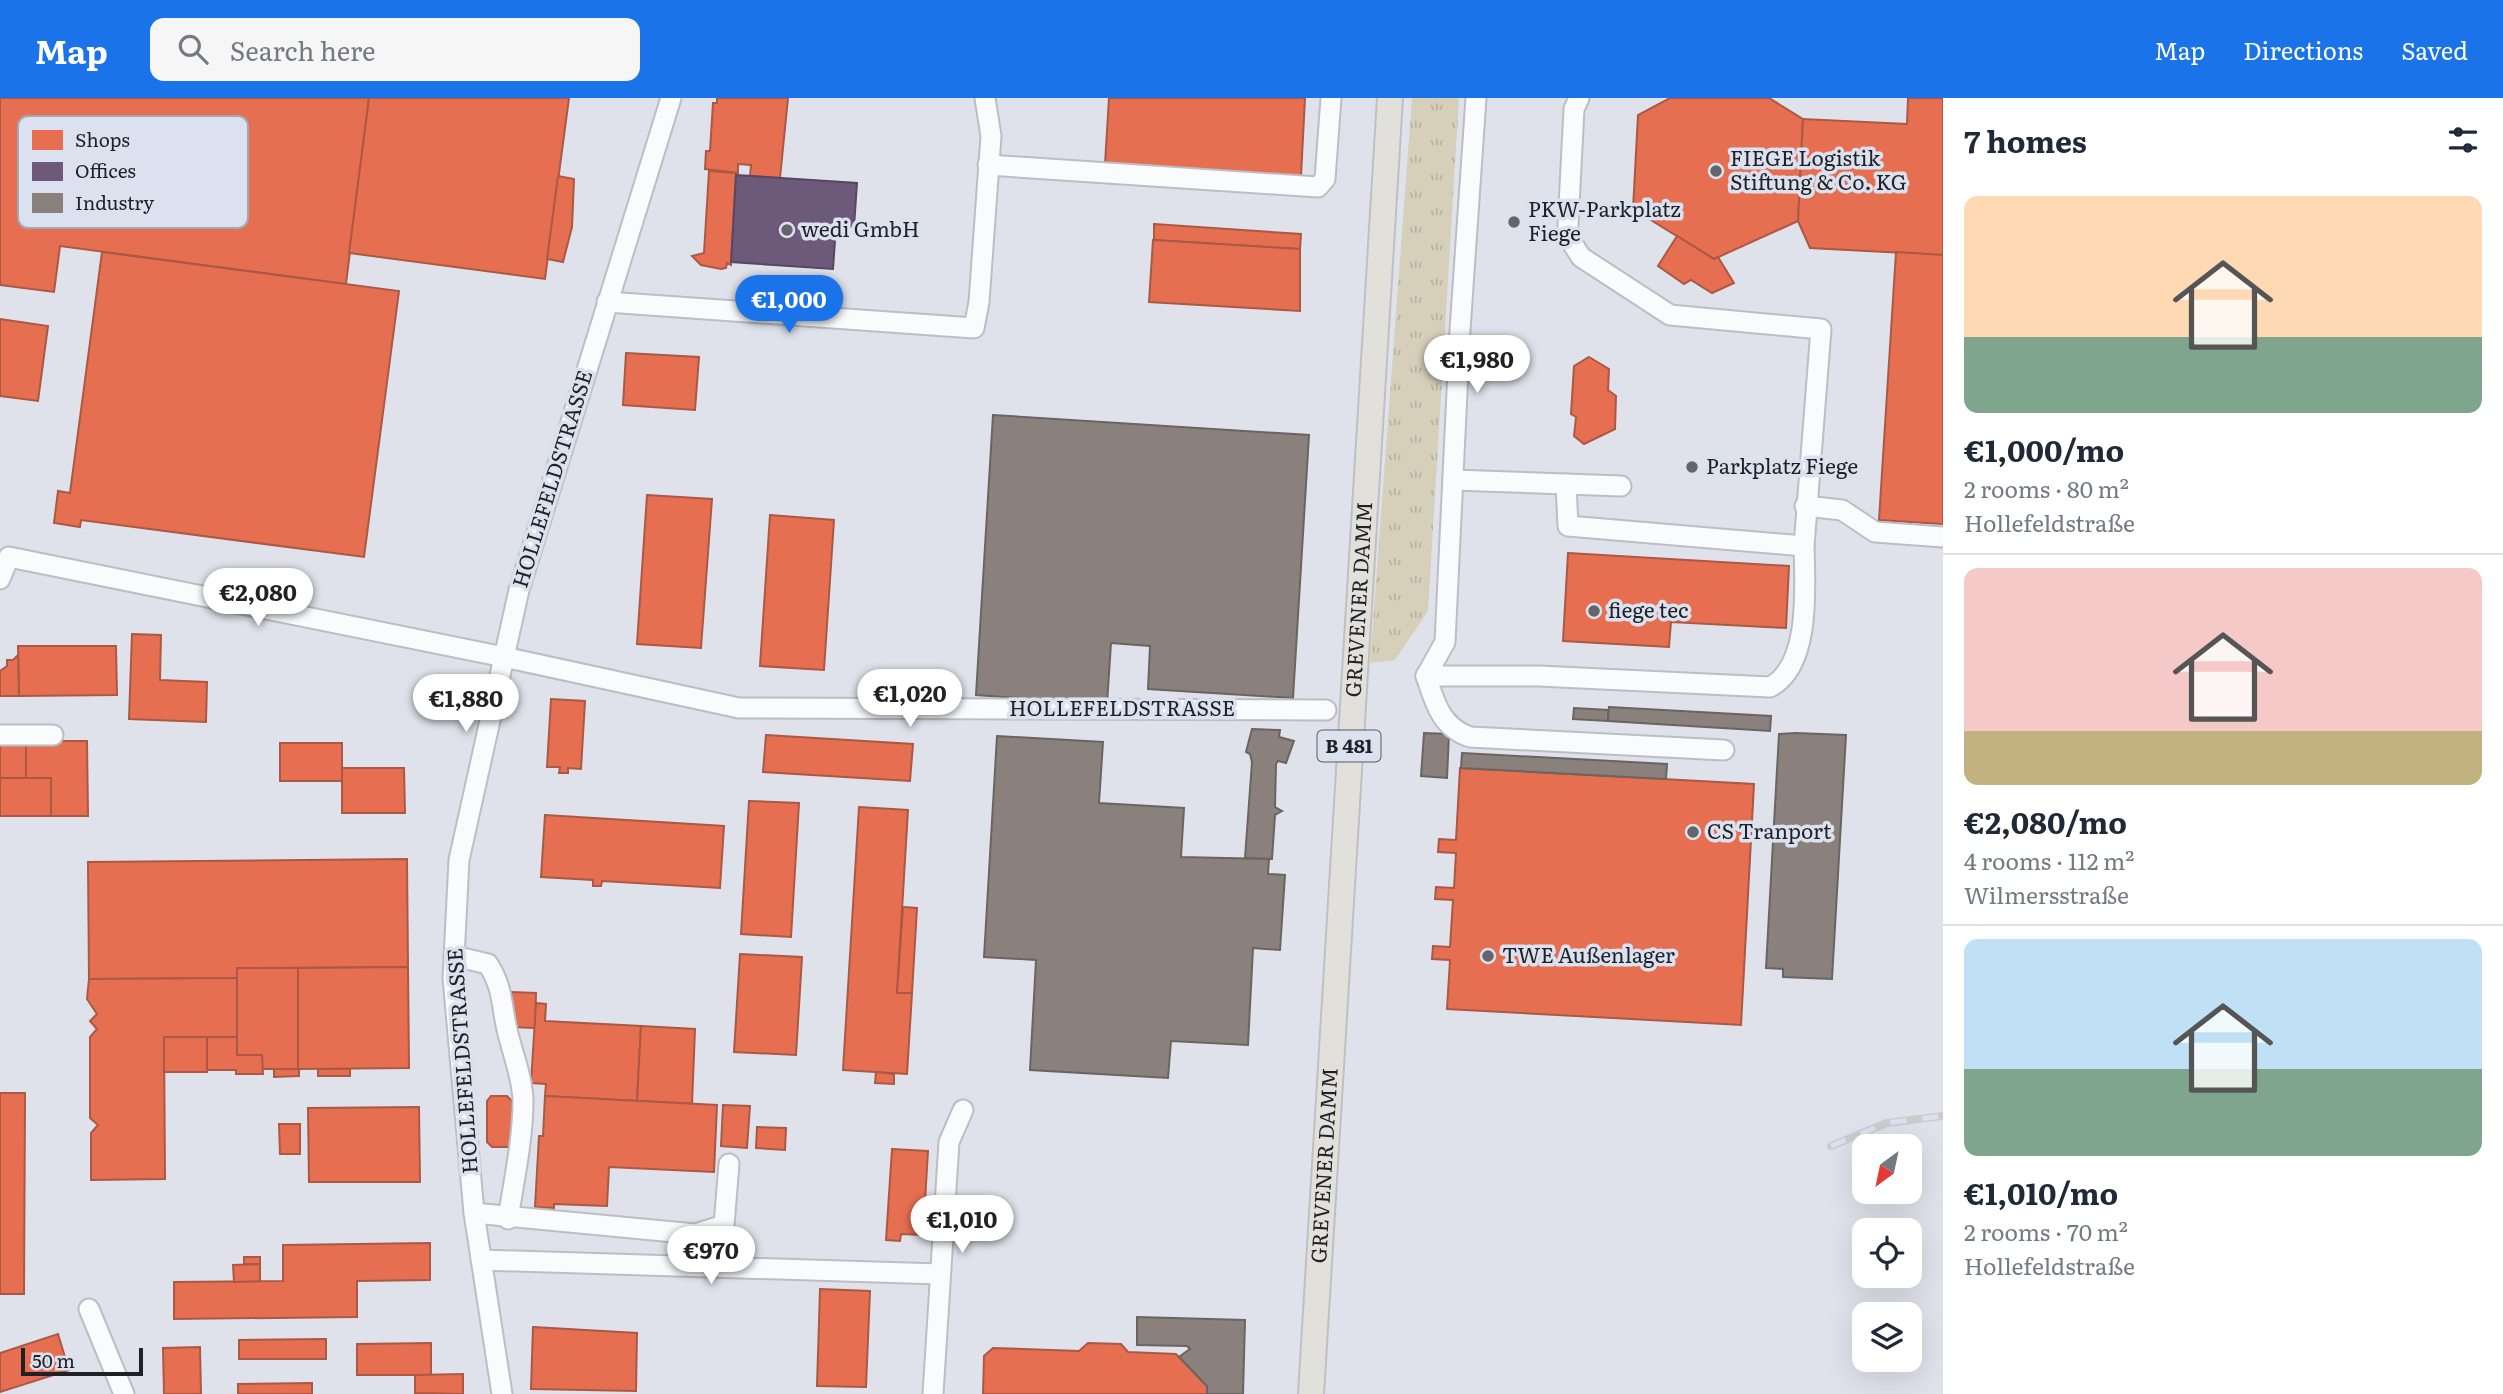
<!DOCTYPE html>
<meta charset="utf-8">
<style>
body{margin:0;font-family:Literata,serif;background:#f6f6f7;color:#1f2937;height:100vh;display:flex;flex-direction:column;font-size:26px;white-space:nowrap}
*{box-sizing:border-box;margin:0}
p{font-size:23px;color:#747a83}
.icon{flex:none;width:38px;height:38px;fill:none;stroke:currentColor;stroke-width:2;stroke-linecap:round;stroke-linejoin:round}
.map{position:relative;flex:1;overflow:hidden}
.sheet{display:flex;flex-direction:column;background:#fff;width:560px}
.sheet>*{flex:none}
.needle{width:46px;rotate:213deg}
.controls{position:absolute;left:1852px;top:1036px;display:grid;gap:14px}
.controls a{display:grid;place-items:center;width:70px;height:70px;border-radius:14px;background:#fff;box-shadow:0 7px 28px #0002;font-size:35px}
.scale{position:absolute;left:21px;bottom:18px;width:122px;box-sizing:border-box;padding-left:7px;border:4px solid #1f2126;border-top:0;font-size:19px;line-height:24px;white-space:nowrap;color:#1f2126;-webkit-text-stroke:5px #dbe1ee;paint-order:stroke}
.price{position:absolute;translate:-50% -60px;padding:0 16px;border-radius:24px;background:#fff;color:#222;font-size:23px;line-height:46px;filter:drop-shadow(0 2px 4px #0008)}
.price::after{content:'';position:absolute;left:50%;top:42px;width:21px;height:16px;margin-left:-10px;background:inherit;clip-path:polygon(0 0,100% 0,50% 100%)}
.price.current{background:#1a73e8;color:#fff}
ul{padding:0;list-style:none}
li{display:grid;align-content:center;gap:14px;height:371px;padding:0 21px}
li+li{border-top:2px solid #e0e1e3}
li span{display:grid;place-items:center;height:217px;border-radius:14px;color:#555}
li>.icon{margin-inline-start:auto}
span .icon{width:126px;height:126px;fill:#fffc;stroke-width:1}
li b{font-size:30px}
h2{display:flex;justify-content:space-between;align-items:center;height:84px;padding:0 21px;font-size:30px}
header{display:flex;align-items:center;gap:42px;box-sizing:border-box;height:98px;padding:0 35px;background:#1a73e8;color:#fff}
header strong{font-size:33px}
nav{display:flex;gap:38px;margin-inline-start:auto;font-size:24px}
.search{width:490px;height:63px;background:#f6f6f7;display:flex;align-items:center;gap:18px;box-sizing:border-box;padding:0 24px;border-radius:14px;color:#747a83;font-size:26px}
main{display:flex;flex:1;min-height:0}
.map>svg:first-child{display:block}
.grass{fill:url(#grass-tufts)}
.shops{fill:#e76f51;stroke:#ab5844;stroke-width:2}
.offices{fill:#6d597a;stroke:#564861;stroke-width:2}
.industry{fill:#8a817c;stroke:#6a6462;stroke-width:2}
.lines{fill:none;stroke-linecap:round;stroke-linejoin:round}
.minor-casing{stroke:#bbbec4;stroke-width:23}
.major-casing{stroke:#bfc0c4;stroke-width:28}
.minor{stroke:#fafbfc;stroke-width:19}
.major{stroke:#e2e0db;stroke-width:24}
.rail-casing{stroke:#cbccce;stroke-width:8}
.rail{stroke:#dbe1ee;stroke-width:5;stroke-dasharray:16;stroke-linecap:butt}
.poi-dot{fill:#62656b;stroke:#dbe1ee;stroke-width:2.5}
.labels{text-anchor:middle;stroke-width:7;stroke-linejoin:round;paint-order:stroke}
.shield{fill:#dbe1ee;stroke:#575b62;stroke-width:2}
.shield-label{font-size:19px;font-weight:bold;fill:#1f2126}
.poi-label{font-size:21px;fill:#1f2126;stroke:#dbe1ee;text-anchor:start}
.street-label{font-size:21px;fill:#1f2126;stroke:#dbe1ee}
.key{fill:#dbe1ee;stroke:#a3a7b2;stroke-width:2}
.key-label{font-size:19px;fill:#1f2126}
</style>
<header>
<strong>Map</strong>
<div class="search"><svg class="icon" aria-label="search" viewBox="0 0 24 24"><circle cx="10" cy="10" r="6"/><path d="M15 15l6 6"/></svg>Search here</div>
<nav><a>Map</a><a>Directions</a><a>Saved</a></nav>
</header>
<main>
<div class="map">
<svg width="1943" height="1296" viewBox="0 0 1943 1296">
<defs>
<pattern id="grass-tufts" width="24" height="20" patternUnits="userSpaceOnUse" patternTransform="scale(1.75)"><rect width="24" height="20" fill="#d6d0bb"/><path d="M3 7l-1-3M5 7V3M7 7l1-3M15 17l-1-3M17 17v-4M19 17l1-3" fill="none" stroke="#b7b2a1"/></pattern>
</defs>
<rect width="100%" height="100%" fill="#dfe2ea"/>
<polygon class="grass" points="1412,0 1459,0 1428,513 1395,562 1370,565"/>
<g class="shops">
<polygon points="0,0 369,0 346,186 60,148 54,194 0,187"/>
<polygon points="369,0 569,0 545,181 349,155"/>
<polygon points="717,0 788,0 780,80 750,78 751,67 738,66 738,75 705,71 706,53 710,53 713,5 717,5"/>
<polygon points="1109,0 1305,0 1301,78 1105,66"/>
<polygon points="1670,0 1769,0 1803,21 1798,123 1714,161 1633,111 1638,17"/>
<polygon points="1908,0 1943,0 1943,157 1810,150 1798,123 1803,21 1907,26"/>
<polygon points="709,73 736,75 731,167 727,165 726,170 721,171 701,167 692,158 704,155"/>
<polygon points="558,78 574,81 572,129 563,164 547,161"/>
<polygon points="1154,126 1301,136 1300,151 1154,142"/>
<polygon points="1677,138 1714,161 1718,159 1734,185 1712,195 1691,182 1684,186 1658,168"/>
<polygon points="1153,142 1300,151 1300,213 1149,204"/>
<polygon points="102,154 399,193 364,459 81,422 80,429 54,425 58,393 70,395"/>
<polygon points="1896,154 1943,157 1943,426 1879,422"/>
<polygon points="0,221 48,228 38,303 0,298"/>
<polygon points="626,255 699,259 695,312 623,307"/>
<polygon points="1589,259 1609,271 1608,292 1616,298 1615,331 1584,346 1574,338 1576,319 1571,316 1574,268"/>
<polygon points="647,397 712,401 701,550 637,546"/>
<polygon points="770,417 834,422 824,572 760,568"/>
<polygon points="1568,455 1789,468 1786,530 1671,524 1669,549 1563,543"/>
<polygon points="132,536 161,537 160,582 207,584 206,624 129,621"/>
<polygon points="18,548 116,548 117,597 19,598"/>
<polygon points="18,557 19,598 0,598 0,573 7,568 7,562 13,562"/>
<polygon points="551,601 585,603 581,671 568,670 568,675 559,675 560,669 547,669"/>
<polygon points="766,637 913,646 910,683 763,674"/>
<polygon points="26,643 26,680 0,680 0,644"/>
<polygon points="26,643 87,643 88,718 51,718 51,680 26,680"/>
<rect x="280" y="645" width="62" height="38"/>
<polygon points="342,670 404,670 405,715 342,715"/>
<polygon points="1460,670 1754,686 1741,927 1447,911 1450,862 1432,861 1433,848 1450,849 1453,802 1435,801 1436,789 1454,790 1456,755 1438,754 1439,741 1456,742"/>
<rect x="0" y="680" width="51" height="38"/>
<polygon points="749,703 799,705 791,839 741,836"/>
<polygon points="859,709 908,712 897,895 912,895 907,976 843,972"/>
<polygon points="545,717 724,728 720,790 602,783 601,788 593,788 593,782 541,779"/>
<polygon points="407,761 408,869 237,870 237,880 89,881 88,764"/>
<polygon points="903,809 917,810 912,895 897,895"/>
<polygon points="740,856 802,859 796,957 734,954"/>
<polygon points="408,869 409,970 298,971 298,870"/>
<polygon points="237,870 298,870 298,971 262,971 262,957 237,957"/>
<polygon points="237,880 237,939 164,939 165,1081 91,1082 91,1035 98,1027 90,1020 90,939 97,931 90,923 97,916 87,901 89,881"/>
<polygon points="511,894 536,895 535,930 510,929"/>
<polygon points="536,905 546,906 545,923 641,928 637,1003 545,998 546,986 531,985"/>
<polygon points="641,928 695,931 692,1006 637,1003"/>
<rect x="164" y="939" width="43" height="35"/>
<polygon points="207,939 237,939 237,957 262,957 263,976 236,976 236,972 207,972"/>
<polygon points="274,971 299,971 299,978 274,979"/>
<rect x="318" y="971" width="32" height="7"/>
<polygon points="876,974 894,976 894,986 875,985"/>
<polygon points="0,995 25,995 24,1196 0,1196"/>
<polygon points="491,998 507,998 512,1003 512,1044 508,1049 492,1049 487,1044 487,1003"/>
<polygon points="545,998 717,1007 714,1074 609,1069 607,1108 554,1106 554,1110 535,1109 539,1038 543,1038"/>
<polygon points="723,1007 750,1008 747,1050 721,1048"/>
<polygon points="419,1009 420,1084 309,1084 308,1010"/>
<polygon points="279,1026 300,1026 300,1056 280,1056"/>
<polygon points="757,1029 786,1030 785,1052 756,1050"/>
<polygon points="892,1051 928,1053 923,1137 901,1136 900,1143 886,1142"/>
<polygon points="430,1145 430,1182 357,1183 357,1219 174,1221 174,1184 283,1183 283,1147"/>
<rect x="244" y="1159" width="16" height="7"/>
<polygon points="260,1166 260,1183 234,1184 233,1167"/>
<polygon points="820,1191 870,1193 866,1289 817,1288"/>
<polygon points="533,1229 637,1235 636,1293 531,1291"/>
<polygon points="58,1236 69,1272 0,1294 0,1255"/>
<polygon points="326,1241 326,1261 239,1261 239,1242"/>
<polygon points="431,1245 431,1277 357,1277 357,1246"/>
<polygon points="1088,1245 1121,1246 1128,1254 1176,1256 1207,1288 1207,1296 983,1296 984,1258 993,1250 1079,1253"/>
<polygon points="200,1249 201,1296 164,1296 163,1250"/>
<polygon points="463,1276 463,1296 415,1295 415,1277"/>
<polygon points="312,1285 312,1296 238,1296 238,1286"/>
</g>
<polygon class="offices" points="736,77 857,85 854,129 836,128 833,171 731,164"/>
<g class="industry">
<polygon points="993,317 1309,337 1293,600 1148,591 1150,548 1111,545 1107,606 976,597"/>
<polygon points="1609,609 1771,618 1770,633 1608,623"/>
<polygon points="1574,610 1608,612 1608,623 1573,621"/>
<polygon points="1252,631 1280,632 1279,639 1294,643 1286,665 1278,663 1276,666 1275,709 1282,713 1275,717 1272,761 1245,760 1252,664 1250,656 1246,654"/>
<polygon points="1424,635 1449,636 1447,680 1421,678"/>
<polygon points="1796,635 1846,637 1832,881 1783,879 1783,871 1766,870 1779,636"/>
<polygon points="997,638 1103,644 1099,705 1184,710 1181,759 1269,761 1268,776 1285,777 1280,852 1253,850 1248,947 1171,943 1168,980 1030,972 1036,862 984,859"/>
<polygon points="1462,655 1667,666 1666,681 1461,670"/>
<polygon points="1137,1219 1245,1222 1243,1296 1207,1296 1207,1288 1179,1259 1190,1251 1187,1248 1137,1247"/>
</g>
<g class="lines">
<g class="minor-casing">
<g id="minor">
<polyline points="1579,0 1574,11 1568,127 1569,140 1581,159 1670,217 1821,231 1804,448"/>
<polyline points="988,67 1318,89 1325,81 1331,0"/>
<polyline points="607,204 974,230 979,204 991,38 985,0"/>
<polyline points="1453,382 1621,388"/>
<polyline points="1805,408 1842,412 1875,434 1943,439"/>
<polyline points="0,481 9,459 504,559 739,610 1326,612"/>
<path d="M1426 578H1539L1770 589C1811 568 1805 489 1804 448L1568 428 1566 386"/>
<polyline points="1426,578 1445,544 1460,232 1476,0"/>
<path d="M1426 578C1435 605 1441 629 1470 639L1724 652"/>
<polyline points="0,637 53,637"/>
<path d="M454 858 488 866C502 888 501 902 506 927 511 952 522 976 523 1002 523 1041 514 1082 508 1121"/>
<polyline points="474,1115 695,1136 724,1127 729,1066"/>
<polyline points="481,1162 940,1176"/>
<polyline points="89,1211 124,1296"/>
<polyline points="502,1296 474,1115 453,880 459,762 519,492 671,0"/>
<polyline points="933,1296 949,1044 963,1012"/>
</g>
</g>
<g class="major-casing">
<g id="major">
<path id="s1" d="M1311 1296 1390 0"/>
</g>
</g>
<use href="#minor" class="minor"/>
<use href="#major" class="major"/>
<g class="rail-casing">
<polyline id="rail" points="1831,1048 1887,1025 1943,1018"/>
</g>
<use href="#rail" class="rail"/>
</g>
<g class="poi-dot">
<circle cx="1716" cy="73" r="7"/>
<circle cx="1514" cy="124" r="7"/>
<circle cx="787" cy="132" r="7"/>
<circle cx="1692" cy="369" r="7"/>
<circle cx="1594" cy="513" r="7"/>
<circle cx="1693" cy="734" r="7"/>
<circle cx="1488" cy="858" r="7"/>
</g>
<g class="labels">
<rect class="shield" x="1317.5" y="632.5" width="63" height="31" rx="5"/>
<g class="shield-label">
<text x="1349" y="655">B 481</text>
</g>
<g class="poi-label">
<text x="1730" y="68">FIEGE Logistik<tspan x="1730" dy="24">Stiftung &amp; Co. KG</tspan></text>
<text x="1528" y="119">PKW-Parkplatz<tspan x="1528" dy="24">Fiege</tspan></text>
<text x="801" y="139">wedi GmbH</text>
<text x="1706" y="376">Parkplatz Fiege</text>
<text x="1608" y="520">fiege tec</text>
<text x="1707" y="741">CS Tranport</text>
<text x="1502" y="865">TWE Außenlager</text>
</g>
<g class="street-label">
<text transform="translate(553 381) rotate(-73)" y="7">HOLLEFELDSTRASSE</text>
<text dy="7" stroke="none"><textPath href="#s1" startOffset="796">GREVENER DAMM</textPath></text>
<text x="1122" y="618">HOLLEFELDSTRASSE</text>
<text transform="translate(463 963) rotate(-94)" y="7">HOLLEFELDSTRASSE</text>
<text dy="7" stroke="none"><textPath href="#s1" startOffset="229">GREVENER DAMM</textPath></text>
</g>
</g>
<rect x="18" y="18" width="230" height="112" rx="10" class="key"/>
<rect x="32" y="32" width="31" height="20" fill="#e76f51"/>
<rect x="32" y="64" width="31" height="19" fill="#6d597a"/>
<rect x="32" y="95" width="31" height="20" fill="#8a817c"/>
<g class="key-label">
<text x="75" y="49">Shops</text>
<text x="75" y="80">Offices</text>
<text x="75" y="112">Industry</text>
</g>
</svg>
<div class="controls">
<a><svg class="needle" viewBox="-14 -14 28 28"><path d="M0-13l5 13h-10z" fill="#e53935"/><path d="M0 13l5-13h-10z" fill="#747a83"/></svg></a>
<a><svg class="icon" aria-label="locate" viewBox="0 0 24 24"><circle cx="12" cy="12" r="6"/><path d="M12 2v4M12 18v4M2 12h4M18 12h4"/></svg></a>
<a><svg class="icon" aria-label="layers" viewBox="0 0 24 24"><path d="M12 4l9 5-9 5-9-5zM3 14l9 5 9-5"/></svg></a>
</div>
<div class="scale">50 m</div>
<b class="price current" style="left:789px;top:237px">€1,000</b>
<b class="price" style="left:1477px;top:297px">€1,980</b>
<b class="price" style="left:258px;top:530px">€2,080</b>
<b class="price" style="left:910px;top:631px">€1,020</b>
<b class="price" style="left:466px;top:636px">€1,880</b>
<b class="price" style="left:962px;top:1157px">€1,010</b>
<b class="price" style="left:711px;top:1188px">€970</b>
</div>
<section class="sheet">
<h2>7 homes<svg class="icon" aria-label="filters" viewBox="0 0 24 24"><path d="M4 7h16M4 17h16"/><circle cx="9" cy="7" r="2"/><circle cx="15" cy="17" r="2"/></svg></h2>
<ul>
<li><span style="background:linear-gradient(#ffd9b3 65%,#7fa58c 0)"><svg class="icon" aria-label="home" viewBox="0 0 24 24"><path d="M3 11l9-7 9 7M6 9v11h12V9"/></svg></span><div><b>€1,000/mo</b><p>2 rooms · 80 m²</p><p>Hollefeldstraße</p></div></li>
<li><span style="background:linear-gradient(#f6c9c9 75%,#c2b280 0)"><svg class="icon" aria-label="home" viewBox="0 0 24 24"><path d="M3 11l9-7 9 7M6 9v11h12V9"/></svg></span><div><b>€2,080/mo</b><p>4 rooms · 112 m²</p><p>Wilmersstraße</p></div></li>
<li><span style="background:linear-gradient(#bfe0f5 60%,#7fa58c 0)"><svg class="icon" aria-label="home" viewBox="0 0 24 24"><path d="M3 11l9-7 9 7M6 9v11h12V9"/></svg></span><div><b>€1,010/mo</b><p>2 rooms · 70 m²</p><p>Hollefeldstraße</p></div></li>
</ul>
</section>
</main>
